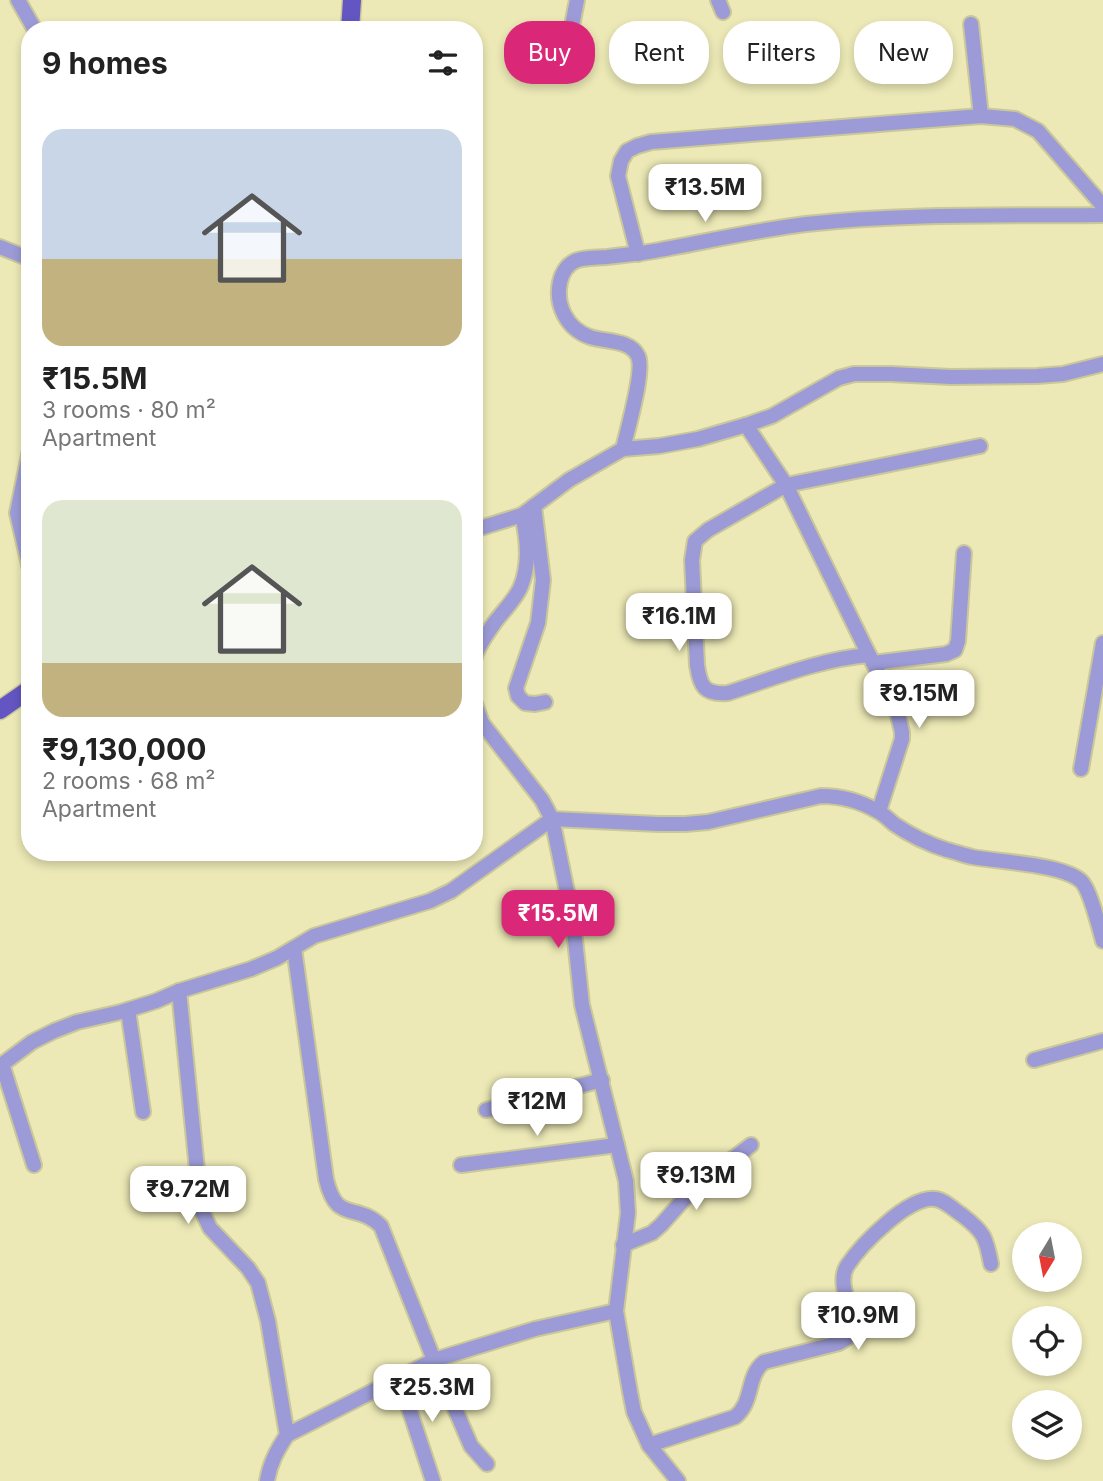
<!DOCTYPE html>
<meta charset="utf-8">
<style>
body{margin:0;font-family:Inter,sans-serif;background:#f2f2f2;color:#222;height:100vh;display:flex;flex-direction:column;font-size:26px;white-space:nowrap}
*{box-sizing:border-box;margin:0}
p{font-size:23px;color:#767676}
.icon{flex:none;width:38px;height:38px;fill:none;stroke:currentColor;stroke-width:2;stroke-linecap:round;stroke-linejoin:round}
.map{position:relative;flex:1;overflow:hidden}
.panel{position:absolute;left:21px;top:21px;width:462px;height:840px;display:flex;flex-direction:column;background:#fff;border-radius:28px;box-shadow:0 4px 10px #0003}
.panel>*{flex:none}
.top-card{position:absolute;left:504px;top:21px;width:494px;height:63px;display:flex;gap:14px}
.needle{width:46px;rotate:190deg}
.buttons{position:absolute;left:1012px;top:1222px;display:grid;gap:14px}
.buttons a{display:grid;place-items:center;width:70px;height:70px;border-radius:50%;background:#fff;box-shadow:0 4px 10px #0003;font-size:35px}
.price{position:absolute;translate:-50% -60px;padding:0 16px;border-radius:14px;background:#fff;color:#222;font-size:23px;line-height:46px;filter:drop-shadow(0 2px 4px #0008)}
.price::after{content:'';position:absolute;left:50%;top:42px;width:21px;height:16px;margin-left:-10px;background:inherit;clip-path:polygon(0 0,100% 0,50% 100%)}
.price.active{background:#db2777;color:#fff}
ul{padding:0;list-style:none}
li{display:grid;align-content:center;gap:14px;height:371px;padding:0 21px}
li span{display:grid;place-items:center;height:217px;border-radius:21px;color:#555}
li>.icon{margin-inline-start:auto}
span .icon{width:126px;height:126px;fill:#fffc;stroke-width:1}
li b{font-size:30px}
h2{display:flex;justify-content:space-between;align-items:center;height:84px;padding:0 21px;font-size:30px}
.pill{padding:0 24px;border-radius:28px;background:#fff;box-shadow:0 4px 10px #0003;font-size:24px;line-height:63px}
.pill.active{background:#db2777;color:#fff}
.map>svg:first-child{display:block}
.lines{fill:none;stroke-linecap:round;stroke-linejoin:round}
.minor-casing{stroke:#cac79a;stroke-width:18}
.major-casing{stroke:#cac79a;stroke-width:21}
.minor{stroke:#9c9bd7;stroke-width:14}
.major{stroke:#6356c3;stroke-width:18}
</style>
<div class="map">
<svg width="1103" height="1481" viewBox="0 0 1103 1481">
<rect width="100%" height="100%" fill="#ece9b6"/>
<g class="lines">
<g class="minor-casing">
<g id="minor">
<polyline points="18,0 35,30"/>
<polyline points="718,0 723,12"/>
<polyline points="971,24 981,116"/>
<polyline points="571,31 577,0"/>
<polyline points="0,247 30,259"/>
<polyline points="638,254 618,176 621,161 627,151 637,146 651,142 981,116 1015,119 1038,131 1103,206"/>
<polyline points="746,425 786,485 869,655 896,707 902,732 902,739 879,811"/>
<path d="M623 449C627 431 645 370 638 356 630 339 604 342 590 337 567 329 555 305 560 282 562 273 567 265 575 261 584 257 597 258 607 257 623 255 638 254 654 251 704 242 756 230 806 224 905 213 1004 216 1103 215"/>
<polyline points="30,450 17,513 30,569"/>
<polyline points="534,506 543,580 538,623 516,688 518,696 525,703 535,704 545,702"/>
<polyline points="474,530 522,515 569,480 623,449 659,446 698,439 746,425 772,416 839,378 854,374 891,374 951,377 1037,376 1063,374 1103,364"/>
<path d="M869 655C821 659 774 678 728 693 704 695 700 686 697 665L692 560 695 541 708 530 786 485 980 446"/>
<path d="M474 660C477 646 487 634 495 622 503 611 516 599 521 586 530 564 527 536 522 515"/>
<polyline points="873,663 946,654 955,650 958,641 964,553"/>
<polyline points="474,701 482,723 542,800 552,819 573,921 582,1005 626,1181 628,1213 616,1311 630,1392 634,1412 649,1445 678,1481"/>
<polyline points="1081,769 1103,643"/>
<path d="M294 948 326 1179C337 1225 355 1201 381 1226L434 1360 471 1446 487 1464"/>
<polyline points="179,991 201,1209 210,1228 248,1268 258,1283 268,1321 287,1435"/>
<polyline points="128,1010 143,1112"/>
<polyline points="1034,1060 1103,1041"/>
<polyline points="2,1064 34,1165"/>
<path d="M0 1066 32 1042 54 1031 77 1022 121 1012 156 1001 179 991 251 969 277 958 314 936 430 901 451 891 552 819 658 824H685L708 822 821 796C841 796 860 801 877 811 884 814 889 820 894 824 910 835 928 844 947 850 955 852 964 855 972 857 999 862 1062 864 1081 881 1090 889 1099 927 1103 941"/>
<polyline points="486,1110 602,1080"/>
<polyline points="461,1165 617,1145"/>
<polyline points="623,1245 652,1233 661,1225 693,1189 751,1145"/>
<polyline points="399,1378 433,1481"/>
<path d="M649 1445 735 1417C754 1402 746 1376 764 1362L839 1343C842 1341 846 1339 848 1337 865 1323 833 1289 847 1266 861 1245 908 1196 935 1199 945 1200 954 1210 962 1215 984 1232 986 1237 991 1264"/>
<path d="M267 1481C270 1463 277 1450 287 1435L434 1360 535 1329 616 1311"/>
</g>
</g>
<g class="major-casing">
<g id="major">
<polyline points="350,30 352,0"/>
<polyline points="0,710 30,689"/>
</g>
</g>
<use href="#minor" class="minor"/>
<use href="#major" class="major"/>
</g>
</svg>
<div class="buttons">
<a><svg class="needle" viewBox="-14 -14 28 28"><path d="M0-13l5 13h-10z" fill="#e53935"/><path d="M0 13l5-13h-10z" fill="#767676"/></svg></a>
<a><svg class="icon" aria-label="locate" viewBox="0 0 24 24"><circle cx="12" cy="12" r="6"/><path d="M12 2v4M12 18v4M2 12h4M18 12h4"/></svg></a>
<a><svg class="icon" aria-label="layers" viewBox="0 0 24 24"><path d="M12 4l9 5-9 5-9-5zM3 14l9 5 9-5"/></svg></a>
</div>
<b class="price" style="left:705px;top:224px">₹13.5M</b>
<b class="price" style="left:679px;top:653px">₹16.1M</b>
<b class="price" style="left:919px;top:730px">₹9.15M</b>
<b class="price active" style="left:558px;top:950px">₹15.5M</b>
<b class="price" style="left:537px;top:1138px">₹12M</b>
<b class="price" style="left:696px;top:1212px">₹9.13M</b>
<b class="price" style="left:188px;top:1226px">₹9.72M</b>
<b class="price" style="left:858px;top:1352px">₹10.9M</b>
<b class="price" style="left:432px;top:1424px">₹25.3M</b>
<div class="top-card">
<a class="pill active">Buy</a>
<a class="pill">Rent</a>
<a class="pill">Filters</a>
<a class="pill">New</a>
</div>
<section class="panel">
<h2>9 homes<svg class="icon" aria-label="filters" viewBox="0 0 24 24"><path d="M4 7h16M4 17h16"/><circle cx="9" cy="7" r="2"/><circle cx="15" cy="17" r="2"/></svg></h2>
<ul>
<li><span style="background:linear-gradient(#c9d6e8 60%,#c2b280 0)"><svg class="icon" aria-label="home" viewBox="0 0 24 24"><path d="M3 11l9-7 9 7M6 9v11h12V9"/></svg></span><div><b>₹15.5M</b><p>3 rooms · 80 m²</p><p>Apartment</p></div></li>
<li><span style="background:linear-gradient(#dfe7d0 75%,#c2b280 0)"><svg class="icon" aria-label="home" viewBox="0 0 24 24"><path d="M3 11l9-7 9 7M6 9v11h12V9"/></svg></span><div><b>₹9,130,000</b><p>2 rooms · 68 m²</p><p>Apartment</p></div></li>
</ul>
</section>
</div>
